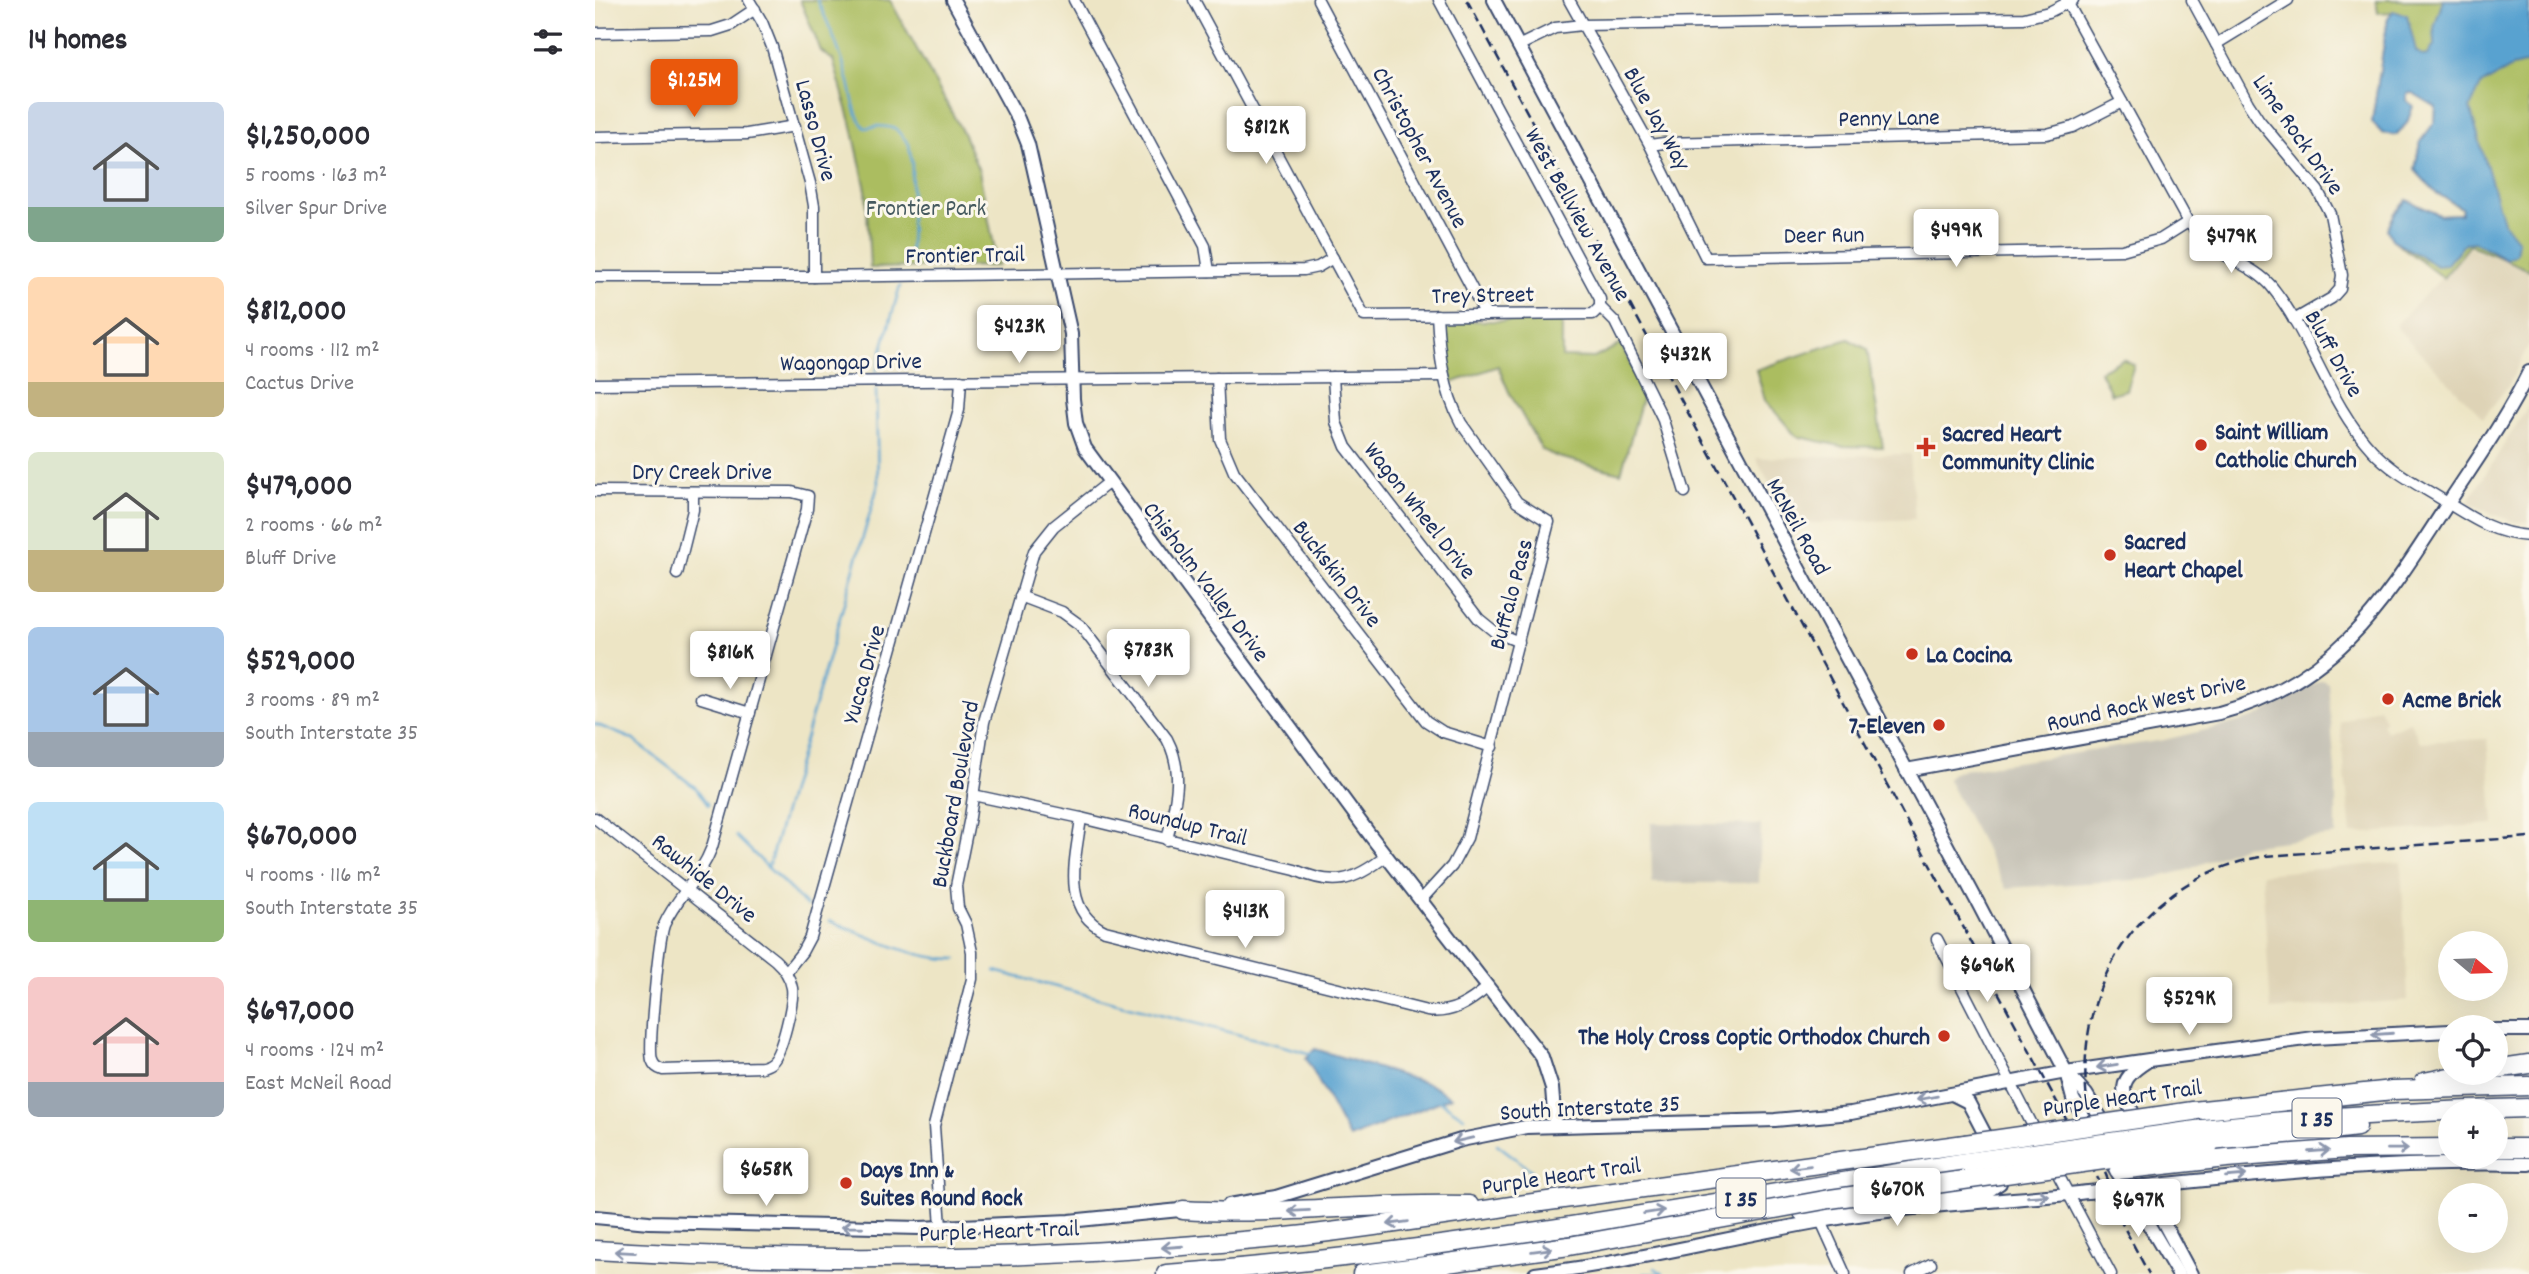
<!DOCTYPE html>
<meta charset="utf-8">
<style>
body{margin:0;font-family:Dekko,sans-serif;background:#f7f7f7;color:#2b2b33;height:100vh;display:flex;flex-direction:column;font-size:26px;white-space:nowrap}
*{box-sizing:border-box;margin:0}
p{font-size:23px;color:#7c7c81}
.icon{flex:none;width:38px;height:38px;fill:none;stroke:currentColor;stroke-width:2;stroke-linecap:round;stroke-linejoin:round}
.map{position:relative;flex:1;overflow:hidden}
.panel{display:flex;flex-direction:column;background:#fff;width:595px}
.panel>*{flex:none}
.needle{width:46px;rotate:109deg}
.fabs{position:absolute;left:1843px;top:931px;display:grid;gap:14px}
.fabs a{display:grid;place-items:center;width:70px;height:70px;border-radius:50%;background:#fff;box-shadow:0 7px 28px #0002;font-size:35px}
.price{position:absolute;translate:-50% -60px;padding:0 16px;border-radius:7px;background:#fff;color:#222;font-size:23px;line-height:46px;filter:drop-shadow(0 2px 4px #0008)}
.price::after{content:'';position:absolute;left:50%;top:42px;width:21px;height:16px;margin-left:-10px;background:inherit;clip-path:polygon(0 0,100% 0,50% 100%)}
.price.selected{background:#ea580c;color:#fff}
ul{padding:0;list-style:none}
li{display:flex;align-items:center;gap:21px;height:175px;padding:0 28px}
li span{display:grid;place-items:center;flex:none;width:196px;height:140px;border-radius:10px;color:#555}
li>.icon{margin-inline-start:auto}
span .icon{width:84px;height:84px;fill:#fffc;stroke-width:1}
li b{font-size:30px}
h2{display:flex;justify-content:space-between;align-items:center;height:84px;padding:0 28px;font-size:30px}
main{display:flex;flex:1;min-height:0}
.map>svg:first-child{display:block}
.built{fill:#ded3b6}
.industrial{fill:#c8c4b8}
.green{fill:#abbd61;stroke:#637660;stroke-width:2}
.water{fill:#58a2d0;stroke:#3a6897;stroke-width:2}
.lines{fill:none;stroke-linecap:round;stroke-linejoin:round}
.stream{stroke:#58a2d0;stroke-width:2.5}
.minor-casing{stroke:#3a4a6d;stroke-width:13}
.tertiary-casing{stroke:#3a4a6d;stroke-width:16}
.secondary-casing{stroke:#3a4a6d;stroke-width:16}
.motorway-casing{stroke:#3a4a6d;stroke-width:21}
.minor{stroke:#fff;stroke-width:10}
.tertiary{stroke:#fff;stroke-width:12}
.secondary{stroke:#fff;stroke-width:12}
.motorway{stroke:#fff;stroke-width:18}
.rail{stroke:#1b2f5e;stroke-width:2.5;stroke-dasharray:10 5;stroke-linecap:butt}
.motorway-bridge-casing{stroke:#3a4a6d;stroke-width:21;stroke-linecap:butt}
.motorway-bridge{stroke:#fff;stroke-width:18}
.oneway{stroke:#8d97ae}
.poi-dot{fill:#c8321e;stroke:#fbf7ec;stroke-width:2.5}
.labels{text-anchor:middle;stroke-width:6;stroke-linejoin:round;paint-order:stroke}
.shield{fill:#fbf7ec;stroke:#5e6b89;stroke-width:2}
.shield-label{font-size:23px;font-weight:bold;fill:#1b2f5e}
.street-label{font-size:24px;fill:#1b2f5e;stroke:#fbf7ec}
.park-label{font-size:24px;fill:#465a5f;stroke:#fbf7ec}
.poi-label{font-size:24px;font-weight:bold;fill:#1b2f5e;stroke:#fbf7ec;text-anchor:start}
</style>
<main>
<section class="panel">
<h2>14 homes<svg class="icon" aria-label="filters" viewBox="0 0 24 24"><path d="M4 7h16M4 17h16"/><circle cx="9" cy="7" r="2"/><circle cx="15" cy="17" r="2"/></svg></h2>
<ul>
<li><span style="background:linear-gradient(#c9d6e8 75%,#7fa58c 0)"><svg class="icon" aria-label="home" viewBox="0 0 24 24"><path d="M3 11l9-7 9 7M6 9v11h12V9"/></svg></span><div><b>$1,250,000</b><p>5 rooms · 163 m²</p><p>Silver Spur Drive</p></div></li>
<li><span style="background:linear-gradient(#ffd9b3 75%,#c2b280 0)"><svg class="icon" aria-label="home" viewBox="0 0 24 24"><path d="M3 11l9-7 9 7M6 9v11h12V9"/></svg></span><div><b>$812,000</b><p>4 rooms · 112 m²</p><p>Cactus Drive</p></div></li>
<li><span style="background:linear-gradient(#dfe7d0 70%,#c2b280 0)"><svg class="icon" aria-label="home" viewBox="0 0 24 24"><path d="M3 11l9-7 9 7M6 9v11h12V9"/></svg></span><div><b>$479,000</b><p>2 rooms · 66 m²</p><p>Bluff Drive</p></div></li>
<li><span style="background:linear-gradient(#a9c7e8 75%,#9aa5b1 0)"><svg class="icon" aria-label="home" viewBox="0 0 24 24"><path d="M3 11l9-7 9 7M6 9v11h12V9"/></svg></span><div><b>$529,000</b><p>3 rooms · 89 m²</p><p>South Interstate 35</p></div></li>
<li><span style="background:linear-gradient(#bfe0f5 70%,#8fb573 0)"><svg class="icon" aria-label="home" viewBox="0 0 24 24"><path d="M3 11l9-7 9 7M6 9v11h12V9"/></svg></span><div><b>$670,000</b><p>4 rooms · 116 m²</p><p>South Interstate 35</p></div></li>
<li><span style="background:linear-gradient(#f6c9c9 75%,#9aa5b1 0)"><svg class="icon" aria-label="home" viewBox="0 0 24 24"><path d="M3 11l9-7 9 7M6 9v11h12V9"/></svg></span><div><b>$697,000</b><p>4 rooms · 124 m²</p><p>East McNeil Road</p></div></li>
</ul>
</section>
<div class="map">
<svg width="1934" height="1274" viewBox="0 0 1934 1274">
<rect width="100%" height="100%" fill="#fbf7ec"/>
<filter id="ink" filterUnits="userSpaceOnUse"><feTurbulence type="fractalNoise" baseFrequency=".0143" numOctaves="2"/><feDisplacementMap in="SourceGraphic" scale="14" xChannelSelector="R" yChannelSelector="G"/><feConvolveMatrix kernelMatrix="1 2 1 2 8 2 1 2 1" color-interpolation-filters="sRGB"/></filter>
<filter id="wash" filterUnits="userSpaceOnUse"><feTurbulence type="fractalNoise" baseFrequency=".00686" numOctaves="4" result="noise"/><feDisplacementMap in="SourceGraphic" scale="28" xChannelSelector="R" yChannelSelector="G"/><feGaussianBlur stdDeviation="1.57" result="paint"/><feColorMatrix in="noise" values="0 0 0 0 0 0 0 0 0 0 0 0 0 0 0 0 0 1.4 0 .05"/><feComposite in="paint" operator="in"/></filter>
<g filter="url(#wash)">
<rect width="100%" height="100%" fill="#ede5c5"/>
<g class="built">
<polygon points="1875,248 1934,271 1934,344 1913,386 1888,418 1800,326"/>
<polygon points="1934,405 1934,522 1920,522 1895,513 1873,502"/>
<polygon points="1315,454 1320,519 1197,524 1161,458"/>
<polygon points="1784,707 1790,721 1787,724 1791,732 1815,722 1825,742 1892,739 1899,824 1756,834 1745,722"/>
<polygon points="1806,862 1813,1000 1676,1010 1667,874"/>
</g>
<g class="industrial">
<polygon points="1727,680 1733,683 1741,784 1741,835 1649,846 1592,870 1555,879 1411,888 1353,780 1355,775 1361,771 1569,740 1640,723 1661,717"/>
<polygon points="1056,823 1166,825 1164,883 1057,883"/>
</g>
<g class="green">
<polygon points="205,0 295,0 369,135 384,171 403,266 275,268 271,190 256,122 238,60 226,51"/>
<polygon points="1781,0 1934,0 1934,270 1875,245 1848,278 1797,239 1792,229 1800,213 1812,200 1844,215 1866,214 1867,209 1840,192 1820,170 1825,142 1840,122 1841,106 1818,93 1812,93 1811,100 1818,106 1812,123 1801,135 1787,133 1777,122 1793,18 1798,12 1783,13"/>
<polygon points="851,321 967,321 967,357 999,358 1026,344 1049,392 1026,473 963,457 947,450 914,392 903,366 857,383 852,353"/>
<polygon points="1253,339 1272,349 1288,447 1245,446 1201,436 1170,400 1161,370"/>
<polygon points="1528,359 1539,365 1531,390 1516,394 1505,371"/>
</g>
<g class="water">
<polygon points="1848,0 1934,0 1934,63 1917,67 1886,85 1875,108 1908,222 1923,241 1921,254 1911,259 1880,242 1870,243 1851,265 1842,266 1797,239 1792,229 1800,213 1812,200 1844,215 1866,214 1867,208 1840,192 1820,170 1825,142 1840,122 1841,107 1818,93 1812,93 1811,100 1818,106 1812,123 1801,135 1787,133 1777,122 1793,18 1798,11 1812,15 1821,51 1828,56 1833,55 1840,43 1839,28"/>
<polygon points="720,1049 834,1084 856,1097 754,1138 711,1058"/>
</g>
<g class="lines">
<g class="stream">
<path d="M222 0C235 26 246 54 254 82 258 98 259 115 270 128L284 126 300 128 314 144 317 165 315 261"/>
<polyline points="281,372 305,286"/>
<polyline points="0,724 37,739 101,788 113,805"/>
<polyline points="141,836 212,906"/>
<polyline points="173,868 283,485 281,389"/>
<path d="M235 921C274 936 319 960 362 959"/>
<polyline points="400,971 718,1054"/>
<polyline points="845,1101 869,1117"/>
<polyline points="902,1144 937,1171"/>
<polyline points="1060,1268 1068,1274"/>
<polyline points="1048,1274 1064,1274"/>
</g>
</g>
</g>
<g filter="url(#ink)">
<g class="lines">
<g class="minor-casing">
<g id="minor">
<polyline points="154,0 167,22 177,47 215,183 219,206 219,277"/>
<polyline points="479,0 610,246 614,271"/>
<polyline points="599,0 769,316 998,314 1005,307"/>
<polyline points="723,0 891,315"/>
<polyline points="844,0 1005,299 1005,307 1020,322 1067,417 1090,492"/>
<polyline points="974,0 1055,145 1111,258 1527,250 1566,239 1593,222"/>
<path d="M1471 0 1593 222C1603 233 1612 243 1624 251 1642 263 1663 270 1677 287 1717 337 1733 403 1777 450 1798 473 1826 486 1851 502 1878 519 1901 534 1934 536"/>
<polyline points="1597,0 1653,103 1664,120 1723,191 1735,214 1747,275 1745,289 1737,298 1699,320"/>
<polyline points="0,33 117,31 136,25 160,9"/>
<polyline points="1621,44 1693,0"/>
<polyline points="923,46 960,28 987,25 1429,18 1454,12 1478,0"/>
<polyline points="0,137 152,134 200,126"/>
<polyline points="1055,145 1069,143 1452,134 1478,127 1527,102"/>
<polyline points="0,277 219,277 709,270 723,267 738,258"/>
<polyline points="738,377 741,422 751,447 884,619 900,632 924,642"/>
<polyline points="622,378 625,439 639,472 831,721 848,732 897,747"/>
<polyline points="0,384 849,376"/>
<path d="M0 491 197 492 213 496 212 509 117 847C105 879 81 897 69 925 64 939 53 1048 57 1060 59 1066 62 1068 68 1070L167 1067C170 1066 174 1065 177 1062 187 1053 199 1001 197 988 195 976 189 968 180 960L0 818"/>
<polyline points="82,574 98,510 98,492"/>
<path d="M425 596 467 612 485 625 572 739C590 773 580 804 572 840"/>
<polyline points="106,698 155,713"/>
<path d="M378 795 486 818 700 870C739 887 758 882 791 856"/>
<path d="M486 818C481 858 465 910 510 931L832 1011C857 1014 874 1003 893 987"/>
<path d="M826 900 857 866 872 838 954 522 922 502 866 423C848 390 844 352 842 315"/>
<polyline points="1342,939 1442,1134"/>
<polyline points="191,972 207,952 215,937 364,410 366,380"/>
<polyline points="1457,1163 1516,1274"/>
<polyline points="1226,1221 1250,1274"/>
<polyline points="346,1227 339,1126 377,979 377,952 371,924 363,908 361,886 375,817 389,722 439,551 459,526 513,483"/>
<polyline points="1317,1274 1336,1264"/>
</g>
</g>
<g class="tertiary-casing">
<g id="tertiary">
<polyline points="358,0 423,119 433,144 476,334 478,399 481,423 490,448 775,835 947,1057 957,1088 960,1125"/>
<path d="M1311 770 1624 713C1745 681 1792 597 1856 499 1883 458 1912 417 1934 372"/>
<polyline points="1549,1186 1596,1274"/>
<polyline points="1532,1188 1583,1274"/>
</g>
</g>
<g class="secondary-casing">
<g id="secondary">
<polyline points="899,0 1384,905 1471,1072 1478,1099 1508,1149"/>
<polyline points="1900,1030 1934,1030"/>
<polyline points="1474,1075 1491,1094 1512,1128"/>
<polyline points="1357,1094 1373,1102 1408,1169 1405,1183 1384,1197"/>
<path d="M1544 1124C1528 1094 1518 1083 1551 1062"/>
<polyline points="1518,1165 1532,1188"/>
<polyline points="634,1205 681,1197 866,1140 931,1127 1180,1120 1256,1113 1471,1072 1554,1060 1719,1038 1855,1031"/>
<polyline points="0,1217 54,1222 325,1228 474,1221 595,1209"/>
<path d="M940 1274C1036 1262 1131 1238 1226 1221 1308 1206 1392 1202 1474 1194 1630 1178 1777 1160 1934 1164"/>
</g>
</g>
<g class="motorway-casing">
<g id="motorway">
<polyline points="1900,1069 1934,1064"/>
<polyline points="1829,1082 1874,1073"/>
<polyline points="1598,1111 1798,1090 1934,1086"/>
<path d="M1608 1129C1716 1117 1825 1111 1934 1108"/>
<polyline points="1614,1145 1762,1127"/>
<polyline points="1900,1148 1934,1148"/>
<polyline points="1752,1149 1855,1148"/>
<path d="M588 1210C684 1216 778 1202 874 1205"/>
<polyline points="1208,1212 1389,1188"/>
<path d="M0 1250C230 1264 462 1260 691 1237 769 1229 846 1216 924 1205 1073 1184 1221 1165 1370 1144"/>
<path d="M571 1274C840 1255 1106 1204 1372 1162"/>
<polyline points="767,1274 831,1266"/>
</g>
</g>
<use href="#minor" class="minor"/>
<use href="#tertiary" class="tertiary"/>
<use href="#secondary" class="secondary"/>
<use href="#motorway" class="motorway"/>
<g class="rail">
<polyline points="872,0 1554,1274"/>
<path d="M1514 1182C1453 1043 1512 884 1670 856L1934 837"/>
</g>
<g class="motorway-bridge-casing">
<g id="motorway-bridge">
<polyline points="1370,1144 1598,1111"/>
<polyline points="1372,1162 1608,1129"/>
<polyline points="1524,1170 1632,1158 1752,1149"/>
<polyline points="831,1266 974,1246 1235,1199 1614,1145"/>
</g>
</g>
<use href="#motorway-bridge" class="motorway-bridge"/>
</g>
<defs><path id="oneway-shaft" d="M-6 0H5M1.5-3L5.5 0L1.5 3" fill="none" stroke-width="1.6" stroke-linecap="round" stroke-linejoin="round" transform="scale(1.75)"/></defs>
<g class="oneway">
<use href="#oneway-shaft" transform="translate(1787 1034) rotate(176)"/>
<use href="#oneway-shaft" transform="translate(1512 1066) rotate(171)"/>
<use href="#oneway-shaft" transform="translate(1332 1098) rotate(170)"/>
<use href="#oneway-shaft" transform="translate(868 1140) rotate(167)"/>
<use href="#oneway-shaft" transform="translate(1803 1149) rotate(-1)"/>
<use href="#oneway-shaft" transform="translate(1724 1151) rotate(-4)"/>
<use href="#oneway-shaft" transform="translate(1205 1167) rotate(172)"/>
<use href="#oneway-shaft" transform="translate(1641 1176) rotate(-5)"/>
<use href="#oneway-shaft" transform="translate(1443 1196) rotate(-4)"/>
<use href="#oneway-shaft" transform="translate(704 1211) rotate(177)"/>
<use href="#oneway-shaft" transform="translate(1059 1212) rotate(-9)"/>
<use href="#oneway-shaft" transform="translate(803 1223) rotate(172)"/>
<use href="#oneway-shaft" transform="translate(257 1227) rotate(-179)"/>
<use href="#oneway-shaft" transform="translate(577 1247) rotate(176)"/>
<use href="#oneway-shaft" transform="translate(947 1250) rotate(-8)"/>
<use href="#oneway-shaft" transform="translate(30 1252) rotate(-177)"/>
</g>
</g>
<g class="poi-dot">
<circle cx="1606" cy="445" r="7"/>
<path d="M1327.5 436.5h7v7h7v7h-7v7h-7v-7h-7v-7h7z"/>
<circle cx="1515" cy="555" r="7"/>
<circle cx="1317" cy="654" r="7"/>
<circle cx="1793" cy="699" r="7"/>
<circle cx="1344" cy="725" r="7"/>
<circle cx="1349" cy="1036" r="7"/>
<circle cx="251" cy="1183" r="7"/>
</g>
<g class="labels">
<g class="shield">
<rect x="1697.5" y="1098.5" width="49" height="39" rx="5"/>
<rect x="1121.5" y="1178.5" width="49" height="39" rx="5"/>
</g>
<g class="shield-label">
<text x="1722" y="1126">I 35</text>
<text x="1146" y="1206">I 35</text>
</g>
<g class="street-label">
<text transform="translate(1294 117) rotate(-1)" y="8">Penny Lane</text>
<text transform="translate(1063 118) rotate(61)" y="8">Blue Jay Way</text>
<text transform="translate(222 130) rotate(75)" y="8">Lasso Drive</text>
<text transform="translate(1704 134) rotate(55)" y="8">Lime Rock Drive</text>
<text transform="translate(826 147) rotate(62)" y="8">Christopher Avenue</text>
<text transform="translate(984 214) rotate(61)" y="8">West Bellview Avenue</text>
<text transform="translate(1229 234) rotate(-1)" y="8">Deer Run</text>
<text transform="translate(370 254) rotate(-1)" y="8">Frontier Trail</text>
<text transform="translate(888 294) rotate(-1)" y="8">Trey Street</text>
<text transform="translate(1740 353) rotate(61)" y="8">Bluff Drive</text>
<text transform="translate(256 361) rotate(-1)" y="8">Wagongap Drive</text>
<text x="107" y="479">Dry Creek Drive</text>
<text transform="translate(826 510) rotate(52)" y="8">Wagon Wheel Drive</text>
<text transform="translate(1204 526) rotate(61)" y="8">McNeil Road</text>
<text transform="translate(743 573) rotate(52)" y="8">Buckskin Drive</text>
<text transform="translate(612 581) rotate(53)" y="8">Chisholm Valley Drive</text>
<text transform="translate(915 594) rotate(-75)" y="8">Buffalo Pass</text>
<text transform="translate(268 674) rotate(-74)" y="8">Yucca Drive</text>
<text transform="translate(1551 702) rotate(-12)" y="8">Round Rock West Drive</text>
<text transform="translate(359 794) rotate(-80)" y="8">Buckboard Boulevard</text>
<text transform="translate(593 823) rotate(14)" y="8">Roundup Trail</text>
<text transform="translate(110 877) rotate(39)" y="8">Rawhide Drive</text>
<text transform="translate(1527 1097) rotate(-8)" y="8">Purple Heart Trail</text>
<text transform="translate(995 1107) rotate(-3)" y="8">South Interstate 35</text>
<text transform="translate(966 1175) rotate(-8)" y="8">Purple Heart Trail</text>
<text transform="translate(404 1230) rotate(-2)" y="8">Purple Heart Trail</text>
</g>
<g class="park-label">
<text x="331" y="215">Frontier Park</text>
</g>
<g class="poi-label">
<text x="1620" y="439">Saint William<tspan x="1620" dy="28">Catholic Church</tspan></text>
<text x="1347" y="441">Sacred Heart<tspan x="1347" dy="28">Community Clinic</tspan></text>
<text x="1529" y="549">Sacred<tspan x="1529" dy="28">Heart Chapel</tspan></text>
<text x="1331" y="662">La Cocina</text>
<text x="1807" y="707">Acme Brick</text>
<text x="1330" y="733" text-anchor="end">7-Eleven</text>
<text x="1335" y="1044" text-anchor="end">The Holy Cross Coptic Orthodox Church</text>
<text x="265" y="1177">Days Inn &amp;<tspan x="265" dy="28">Suites Round Rock</tspan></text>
</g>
</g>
</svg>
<div class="fabs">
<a><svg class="needle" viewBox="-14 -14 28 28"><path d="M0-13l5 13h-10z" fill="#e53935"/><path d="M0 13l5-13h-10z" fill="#7c7c81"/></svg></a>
<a><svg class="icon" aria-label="locate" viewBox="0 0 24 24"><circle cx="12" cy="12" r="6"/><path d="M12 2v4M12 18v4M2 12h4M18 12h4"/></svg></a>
<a>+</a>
<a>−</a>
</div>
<b class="price selected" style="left:99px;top:119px">$1.25M</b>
<b class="price" style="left:671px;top:166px">$812K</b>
<b class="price" style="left:1361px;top:269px">$499K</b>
<b class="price" style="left:1636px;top:275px">$479K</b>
<b class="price" style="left:424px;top:365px">$423K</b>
<b class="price" style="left:1090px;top:393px">$432K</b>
<b class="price" style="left:553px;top:689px">$783K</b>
<b class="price" style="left:135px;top:691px">$816K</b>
<b class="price" style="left:650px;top:950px">$413K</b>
<b class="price" style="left:1392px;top:1004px">$696K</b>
<b class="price" style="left:1594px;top:1037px">$529K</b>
<b class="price" style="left:171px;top:1208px">$658K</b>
<b class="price" style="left:1302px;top:1228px">$670K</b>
<b class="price" style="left:1543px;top:1239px">$697K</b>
</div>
</main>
